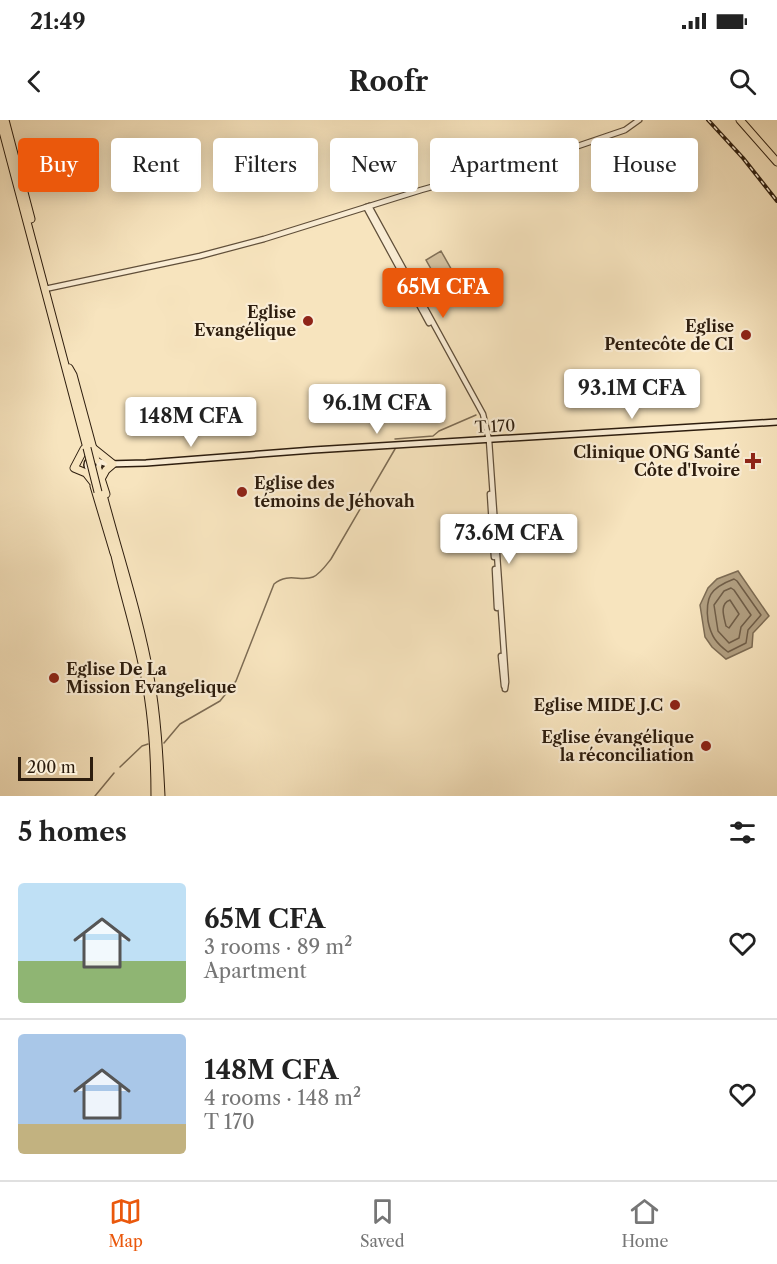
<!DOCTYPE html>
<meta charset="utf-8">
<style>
body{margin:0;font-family:"Libre Caslon Text",serif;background:#f6f6f6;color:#222;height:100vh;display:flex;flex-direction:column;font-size:22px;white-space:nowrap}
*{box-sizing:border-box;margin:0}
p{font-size:20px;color:#767676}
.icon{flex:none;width:33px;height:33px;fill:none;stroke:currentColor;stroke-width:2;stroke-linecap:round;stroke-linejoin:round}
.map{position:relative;height:676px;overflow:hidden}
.sheet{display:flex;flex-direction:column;background:#fff;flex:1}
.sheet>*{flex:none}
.hud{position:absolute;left:18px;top:18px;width:741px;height:54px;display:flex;gap:12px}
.scale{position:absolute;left:18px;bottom:15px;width:75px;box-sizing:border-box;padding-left:6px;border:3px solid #2d1d0e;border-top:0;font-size:16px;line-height:21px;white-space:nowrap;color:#2d1d0e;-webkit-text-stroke:4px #faedd5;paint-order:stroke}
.price{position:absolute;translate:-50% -51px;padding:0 14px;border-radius:6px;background:#fff;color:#222;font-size:20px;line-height:39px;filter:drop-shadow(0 2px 3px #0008)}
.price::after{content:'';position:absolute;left:50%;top:36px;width:18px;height:14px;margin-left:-9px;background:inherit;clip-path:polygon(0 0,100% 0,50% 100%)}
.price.on{background:#ea580c;color:#fff}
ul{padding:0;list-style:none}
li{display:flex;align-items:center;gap:18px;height:150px;padding:0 18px}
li+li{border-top:2px solid #e0e0e0}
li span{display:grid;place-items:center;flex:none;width:168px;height:120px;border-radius:6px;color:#555}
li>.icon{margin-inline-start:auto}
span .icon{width:72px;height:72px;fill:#fffc;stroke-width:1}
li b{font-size:26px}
h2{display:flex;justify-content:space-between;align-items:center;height:72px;padding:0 18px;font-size:26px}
.chip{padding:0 21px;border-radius:6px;background:#fff;box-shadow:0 3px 15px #0003;font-size:21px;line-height:54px}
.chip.on{background:#ea580c;color:#fff}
.status{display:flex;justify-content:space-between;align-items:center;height:42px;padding:0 30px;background:#fff;direction:ltr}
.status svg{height:16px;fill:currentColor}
header{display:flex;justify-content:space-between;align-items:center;height:78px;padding:0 18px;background:#fff;font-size:27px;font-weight:700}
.tab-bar{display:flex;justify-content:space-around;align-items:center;height:84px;border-top:2px solid #e0e0e0;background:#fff;font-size:16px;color:#767676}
.tab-bar a{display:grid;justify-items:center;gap:3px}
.tab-bar .on{color:#ea580c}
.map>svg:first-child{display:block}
.green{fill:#d5c2a0;stroke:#817057;stroke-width:1.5}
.water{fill:#b2a082;stroke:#7d6c54;stroke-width:1.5}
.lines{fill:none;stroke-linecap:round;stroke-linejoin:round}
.shore{stroke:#705e48;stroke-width:1.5}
.stream{stroke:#7d6c54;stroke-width:1.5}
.tertiary-casing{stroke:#604f3a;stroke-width:7}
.secondary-casing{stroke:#2d1d0e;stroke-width:8}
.primary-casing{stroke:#2d1d0e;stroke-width:9}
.tertiary{stroke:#faedd5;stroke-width:4.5}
.secondary{stroke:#faedd5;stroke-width:5}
.primary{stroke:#f7e4be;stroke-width:7}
.rail-casing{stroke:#2d1d0e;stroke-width:4}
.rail{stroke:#faedd5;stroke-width:1.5;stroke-dasharray:4.5;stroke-linecap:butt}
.primary-bridge-casing{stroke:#2d1d0e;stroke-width:9;stroke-linecap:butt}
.primary-bridge{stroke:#f7e4be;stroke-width:7}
.poi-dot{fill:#8f2418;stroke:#faedd5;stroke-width:2}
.labels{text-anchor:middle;stroke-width:4.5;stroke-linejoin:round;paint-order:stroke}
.poi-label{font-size:16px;font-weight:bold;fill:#2d1d0e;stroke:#faedd5;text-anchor:end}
.street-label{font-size:16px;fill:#2d1d0e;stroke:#faedd5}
</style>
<div class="status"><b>21:49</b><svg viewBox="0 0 49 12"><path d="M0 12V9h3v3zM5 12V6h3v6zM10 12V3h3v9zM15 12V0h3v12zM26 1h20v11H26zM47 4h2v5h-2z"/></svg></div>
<header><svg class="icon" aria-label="back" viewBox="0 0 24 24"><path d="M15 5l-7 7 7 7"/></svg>Roofr<svg class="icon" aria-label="search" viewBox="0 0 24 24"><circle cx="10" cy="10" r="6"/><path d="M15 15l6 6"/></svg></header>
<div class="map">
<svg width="777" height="676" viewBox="0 0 777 676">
<rect width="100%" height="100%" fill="#f7e4be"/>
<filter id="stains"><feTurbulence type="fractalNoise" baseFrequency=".00333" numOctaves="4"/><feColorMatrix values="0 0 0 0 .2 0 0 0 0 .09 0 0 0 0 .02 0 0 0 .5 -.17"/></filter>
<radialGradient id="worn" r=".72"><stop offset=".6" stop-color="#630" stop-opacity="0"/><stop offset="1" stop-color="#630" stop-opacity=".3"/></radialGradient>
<polygon class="green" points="441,131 454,154 439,163 426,140"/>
<polygon class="water" points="738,451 769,496 753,513 752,527 726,539 712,527 705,517 700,485 708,468 717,459"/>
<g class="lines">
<g class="shore">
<path d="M734 459 737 461 761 495 748 510 746 523 728 532C716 523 711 516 708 501 705 477 710 468 734 459Z"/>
<polygon points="731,468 734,470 751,495 741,507 739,518 729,523 718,511 714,485 724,471"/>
<path d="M730 480 739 494 729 508 726 506C724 497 719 484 730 480Z"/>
</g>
<g class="stream">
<polyline points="395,319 433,316 439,311 476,295"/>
<path d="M164 623 180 604 220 581 236 561 274 464C288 452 301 462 313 457 320 454 327 444 331 439L395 329"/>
<polyline points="120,647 142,626 148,624"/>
<polyline points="95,676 114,653"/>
</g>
<g class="tertiary-casing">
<g id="tertiary">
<polyline points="369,86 483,294 489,320 506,562 505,569"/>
<polyline points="366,87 429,203"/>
<polyline points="45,169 200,136 264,119 421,70 575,27 625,10 639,0"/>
<polyline points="490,374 494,437"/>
<polyline points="495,449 497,488"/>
<polyline points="501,536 504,566"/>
</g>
</g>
<g class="secondary-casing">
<g id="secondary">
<circle cx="93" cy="345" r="6"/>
<polyline points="98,341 107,344 146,343 313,330 777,302"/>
</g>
</g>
<g class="primary-casing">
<g id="primary">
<polyline points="0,0 87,328"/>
<polyline points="5,0 31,99"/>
<polyline points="740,0 777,42"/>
<polyline points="69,248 73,255 96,340"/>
<polyline points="93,328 113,344 106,350 101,359"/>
<polyline points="84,329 74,348 86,353 93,362"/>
<polyline points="98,349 106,374"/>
<polyline points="94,366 114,433"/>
<path d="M102 371C118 433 139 494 150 557 157 597 159 636 161 676"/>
<path d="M114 431C122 468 134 505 142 543 152 586 155 632 155 676"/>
</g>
</g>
<use href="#tertiary" class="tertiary"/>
<use href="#secondary" class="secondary"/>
<use href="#primary" class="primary"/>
<g class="rail-casing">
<polyline id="rail" points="708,0 743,38 777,81"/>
</g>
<use href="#rail" class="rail"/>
<g class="primary-bridge-casing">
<polyline id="primary-bridge" points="87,328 98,372"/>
</g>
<use href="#primary-bridge" class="primary-bridge"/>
</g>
<g class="poi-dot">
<circle cx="308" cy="201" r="6"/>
<circle cx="746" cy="215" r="6"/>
<path d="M750 332h6v6h6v6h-6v6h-6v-6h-6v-6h6z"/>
<circle cx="242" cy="372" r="6"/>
<circle cx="54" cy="558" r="6"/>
<circle cx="675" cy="585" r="6"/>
<circle cx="706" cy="626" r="6"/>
</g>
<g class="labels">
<g class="poi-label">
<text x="296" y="198">Eglise<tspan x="296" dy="18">Evangélique</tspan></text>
<text x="734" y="212">Eglise<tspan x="734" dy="18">Pentecôte de CI</tspan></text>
<text x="740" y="338">Clinique ONG Santé<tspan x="740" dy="18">Côte d'Ivoire</tspan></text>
<text x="254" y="369" text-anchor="start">Eglise des<tspan x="254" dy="18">témoins de Jéhovah</tspan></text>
<text x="66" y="555" text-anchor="start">Eglise De La<tspan x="66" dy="18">Mission Evangelique</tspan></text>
<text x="663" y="591">Eglise MIDE J.C</text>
<text x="694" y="623">Eglise évangélique<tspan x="694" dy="18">la réconciliation</tspan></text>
</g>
<g class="street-label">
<text transform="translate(495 306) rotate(-3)" y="6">T 170</text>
</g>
</g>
<rect width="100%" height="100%" filter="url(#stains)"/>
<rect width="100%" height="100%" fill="url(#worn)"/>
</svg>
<div class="scale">200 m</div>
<b class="price on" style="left:443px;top:199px">65M CFA</b>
<b class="price" style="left:632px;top:300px">93.1M CFA</b>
<b class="price" style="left:377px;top:315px">96.1M CFA</b>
<b class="price" style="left:191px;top:328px">148M CFA</b>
<b class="price" style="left:509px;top:445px">73.6M CFA</b>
<div class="hud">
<a class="chip on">Buy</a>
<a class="chip">Rent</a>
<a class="chip">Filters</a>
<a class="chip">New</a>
<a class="chip">Apartment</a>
<a class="chip">House</a>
</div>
</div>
<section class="sheet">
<h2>5 homes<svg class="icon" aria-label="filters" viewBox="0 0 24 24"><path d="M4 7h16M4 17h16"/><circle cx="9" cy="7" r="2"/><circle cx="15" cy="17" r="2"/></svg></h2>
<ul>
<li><span style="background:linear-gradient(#bfe0f5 65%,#8fb573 0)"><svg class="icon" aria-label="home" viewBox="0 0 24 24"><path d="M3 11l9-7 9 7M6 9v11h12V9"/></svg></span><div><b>65M CFA</b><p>3 rooms · 89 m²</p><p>Apartment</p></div><svg class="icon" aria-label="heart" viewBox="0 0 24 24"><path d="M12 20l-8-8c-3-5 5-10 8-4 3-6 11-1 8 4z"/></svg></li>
<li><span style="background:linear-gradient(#a9c7e8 75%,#c2b280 0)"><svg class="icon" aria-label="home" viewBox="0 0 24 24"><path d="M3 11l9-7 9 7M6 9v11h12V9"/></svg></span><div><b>148M CFA</b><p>4 rooms · 148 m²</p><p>T 170</p></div><svg class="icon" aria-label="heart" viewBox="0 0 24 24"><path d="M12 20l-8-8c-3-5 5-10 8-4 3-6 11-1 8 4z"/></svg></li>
</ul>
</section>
<nav class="tab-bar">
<a class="on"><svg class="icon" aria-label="map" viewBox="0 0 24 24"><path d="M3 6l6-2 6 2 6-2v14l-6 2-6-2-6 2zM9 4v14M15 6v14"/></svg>Map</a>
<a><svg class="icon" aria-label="saved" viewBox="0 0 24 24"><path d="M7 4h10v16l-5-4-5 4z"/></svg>Saved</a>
<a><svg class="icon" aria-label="home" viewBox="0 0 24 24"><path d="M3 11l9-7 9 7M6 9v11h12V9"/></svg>Home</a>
</nav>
